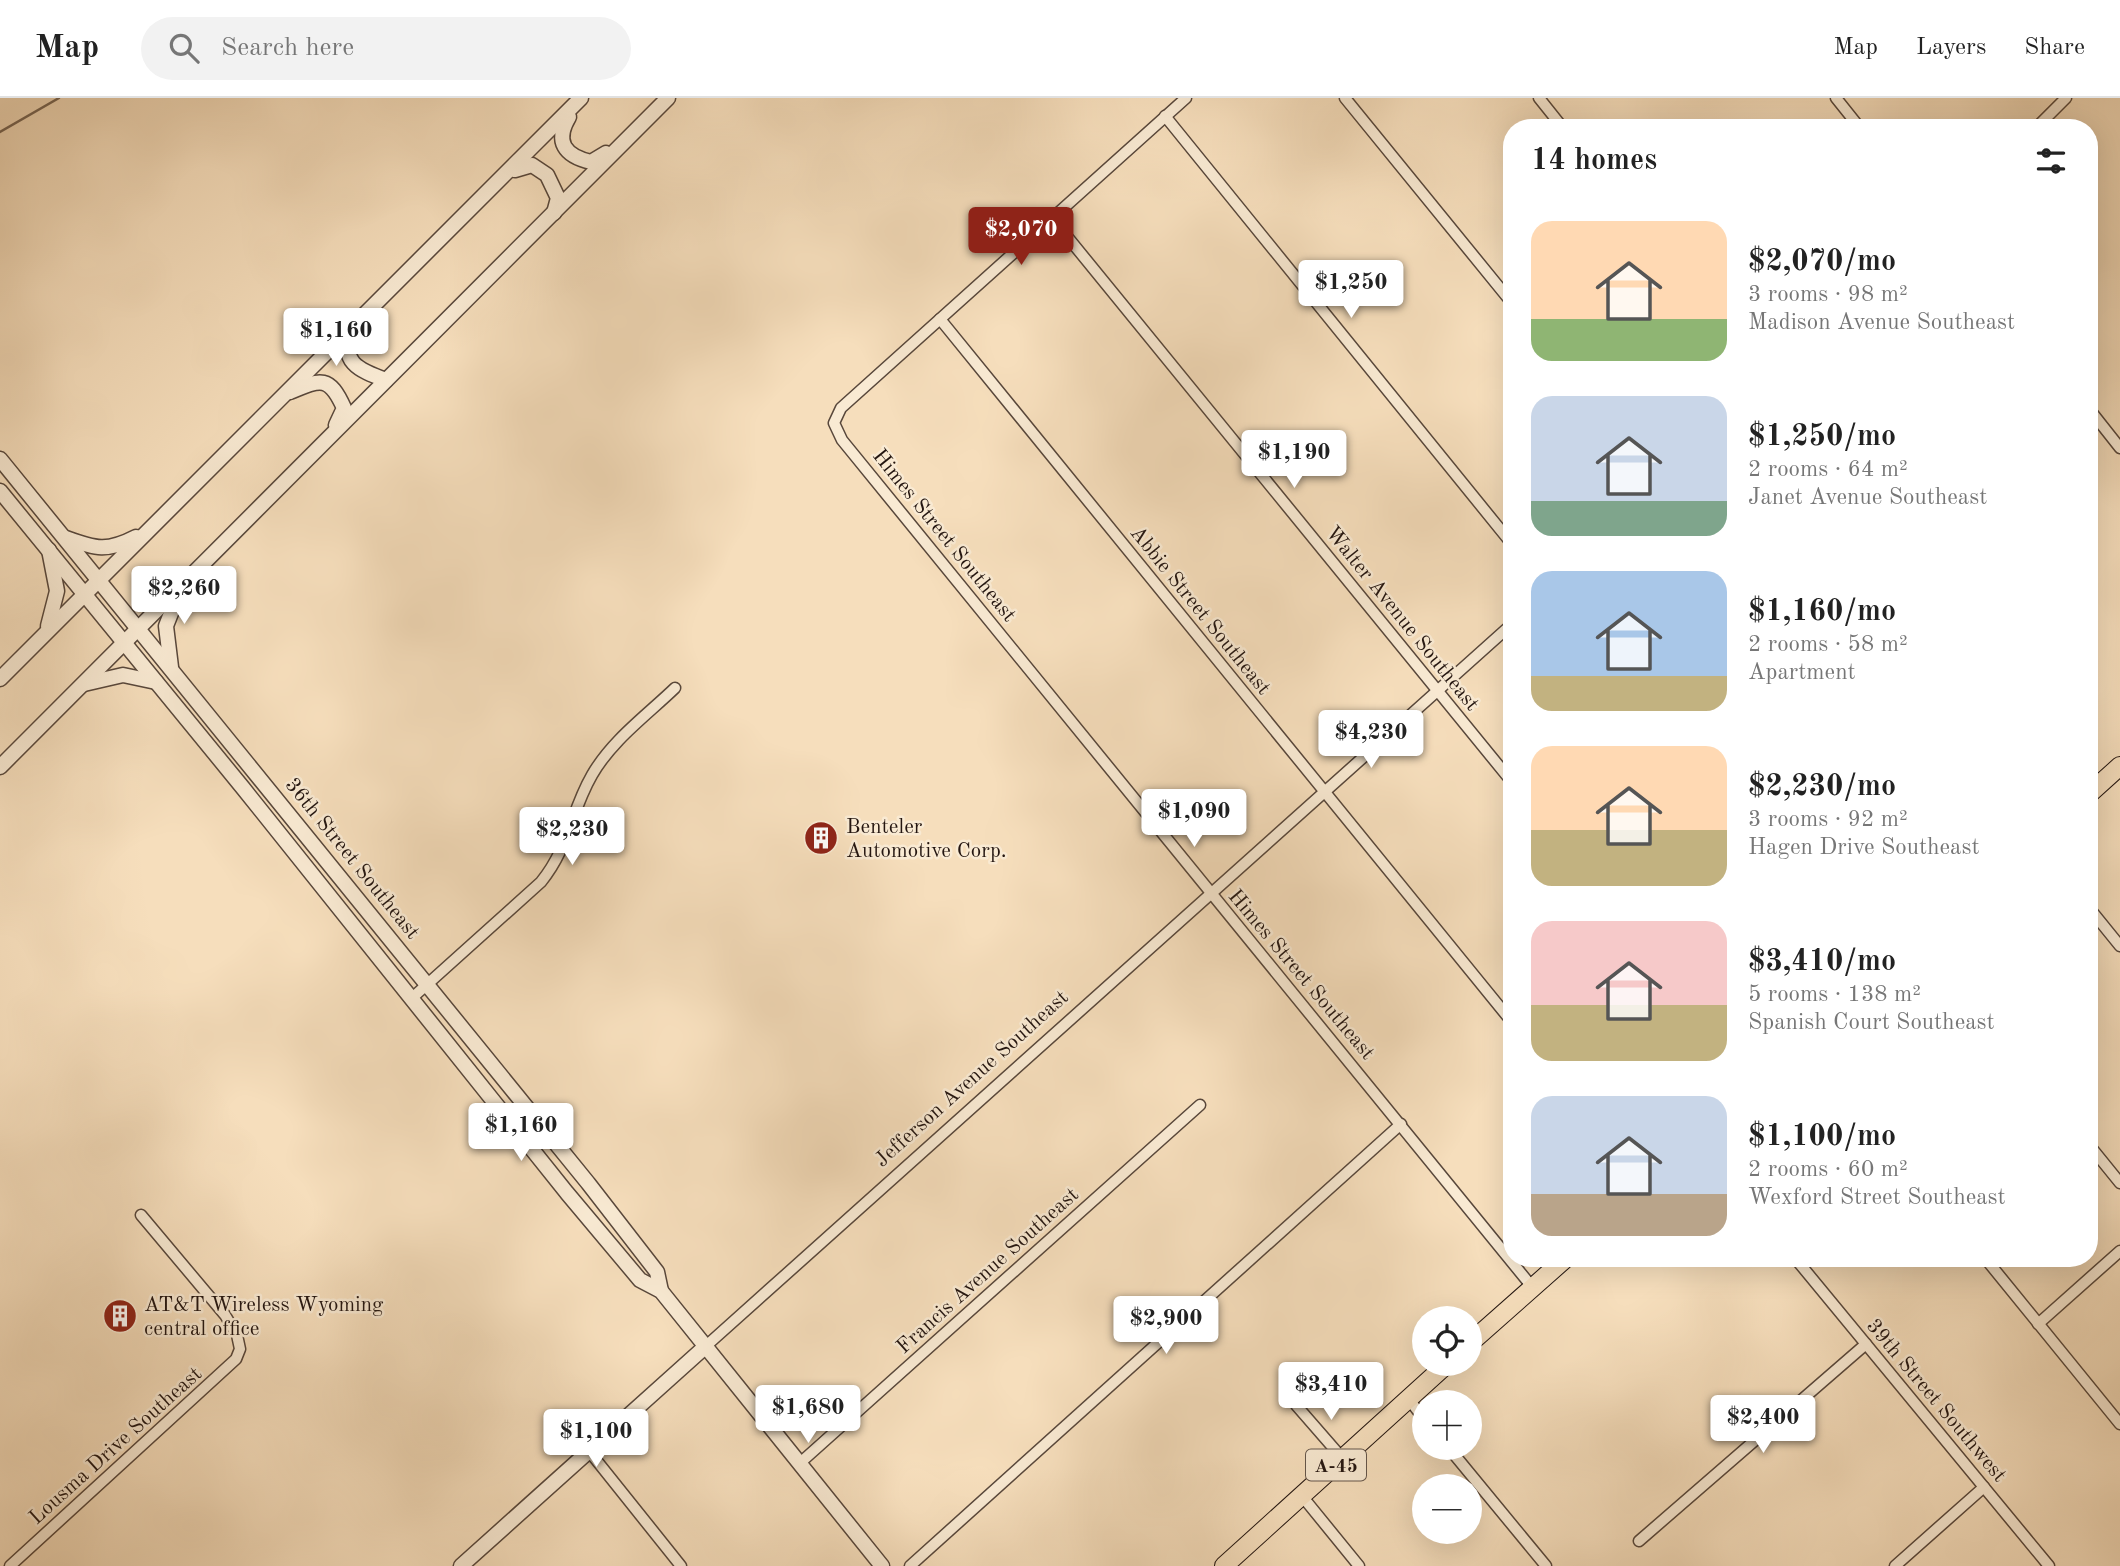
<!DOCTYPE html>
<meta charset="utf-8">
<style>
body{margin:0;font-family:"Old Standard TT",serif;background:#f2f2f2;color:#222;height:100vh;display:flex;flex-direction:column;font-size:26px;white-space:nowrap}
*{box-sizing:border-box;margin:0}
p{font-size:23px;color:#767676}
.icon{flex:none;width:38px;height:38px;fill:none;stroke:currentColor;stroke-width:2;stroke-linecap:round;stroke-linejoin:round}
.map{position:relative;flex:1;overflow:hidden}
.sheet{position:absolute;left:1503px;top:21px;width:595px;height:1148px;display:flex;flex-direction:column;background:#fff;border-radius:28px;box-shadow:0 7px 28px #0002}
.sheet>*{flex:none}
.fabs{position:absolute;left:1412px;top:1208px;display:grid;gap:14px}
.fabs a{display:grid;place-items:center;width:70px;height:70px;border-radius:50%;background:#fff;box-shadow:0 7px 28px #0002;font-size:35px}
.price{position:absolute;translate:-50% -60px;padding:0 16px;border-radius:7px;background:#fff;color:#222;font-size:23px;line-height:46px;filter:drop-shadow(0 2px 4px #0008)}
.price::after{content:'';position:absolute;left:50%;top:42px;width:21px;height:16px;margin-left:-10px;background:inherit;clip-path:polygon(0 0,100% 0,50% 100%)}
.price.selected{background:#8f2418;color:#fff}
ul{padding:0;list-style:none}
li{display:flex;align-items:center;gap:21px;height:175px;padding:0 28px}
li span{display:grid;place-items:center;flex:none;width:196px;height:140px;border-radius:21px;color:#555}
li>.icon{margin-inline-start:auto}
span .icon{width:84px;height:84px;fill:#fffc;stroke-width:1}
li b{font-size:30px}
h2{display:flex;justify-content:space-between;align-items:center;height:84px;padding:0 28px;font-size:30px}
header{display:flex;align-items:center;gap:42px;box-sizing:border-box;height:98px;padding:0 35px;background:#fff;border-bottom:2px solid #e0e0e0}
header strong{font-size:33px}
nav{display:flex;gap:38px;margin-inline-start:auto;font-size:24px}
.search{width:490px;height:63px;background:#f2f2f2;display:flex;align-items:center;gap:18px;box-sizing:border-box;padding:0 24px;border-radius:38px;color:#767676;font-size:26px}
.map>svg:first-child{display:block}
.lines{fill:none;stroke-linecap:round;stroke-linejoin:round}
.stream{stroke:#766554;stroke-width:2.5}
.minor-casing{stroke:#58473b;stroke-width:13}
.tertiary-casing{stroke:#58473b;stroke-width:17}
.primary-casing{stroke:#231510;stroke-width:20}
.minor{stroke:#f9ead3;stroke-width:10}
.tertiary{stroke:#f9ead3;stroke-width:14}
.primary{stroke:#f6debc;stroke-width:18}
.labels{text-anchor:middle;stroke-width:5;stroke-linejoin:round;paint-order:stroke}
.shield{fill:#f9ead3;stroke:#63554a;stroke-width:2}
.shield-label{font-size:19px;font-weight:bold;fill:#231510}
.street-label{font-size:21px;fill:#231510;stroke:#f9ead3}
.poi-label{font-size:21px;fill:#231510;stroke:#f9ead3;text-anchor:start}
</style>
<header>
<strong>Map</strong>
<div class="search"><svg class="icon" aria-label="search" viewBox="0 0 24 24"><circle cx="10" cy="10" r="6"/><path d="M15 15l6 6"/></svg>Search here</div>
<nav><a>Map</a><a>Layers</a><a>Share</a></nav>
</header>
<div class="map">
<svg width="2120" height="1468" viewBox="0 0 2120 1468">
<rect width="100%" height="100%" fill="#f6debc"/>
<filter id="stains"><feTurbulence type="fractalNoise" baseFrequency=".00286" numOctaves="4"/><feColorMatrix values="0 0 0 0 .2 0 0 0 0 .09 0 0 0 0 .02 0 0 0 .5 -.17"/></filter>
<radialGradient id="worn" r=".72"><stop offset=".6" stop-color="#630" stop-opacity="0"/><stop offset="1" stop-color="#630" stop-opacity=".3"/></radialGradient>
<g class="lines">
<polyline class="stream" points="0,34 59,0"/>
<g class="minor-casing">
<g id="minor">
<polyline points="1186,0 841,310 834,325 842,342 1533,1190"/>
<polyline points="1345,0 1512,205"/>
<polyline points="1539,0 1563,30"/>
<polyline points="1836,0 1860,30"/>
<polyline points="1165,18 1512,446"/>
<polyline points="2036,30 2066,0"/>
<polyline points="1052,120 1512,684"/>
<polyline points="940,221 1512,924"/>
<polyline points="2090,312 2120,350"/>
<polyline points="2090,674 2099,686"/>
<polyline points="2090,811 2120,848"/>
<path d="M412 900 541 784C570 748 570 715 592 677 612 642 647 617 675 590"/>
<polyline points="2090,1048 2120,1085"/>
<polyline points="1795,1160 2049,1468"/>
<polyline points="1985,1160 2120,1326"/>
<polyline points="2038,1226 2120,1153"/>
<polyline points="706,1248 1512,526"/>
<polyline points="1408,1300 1424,1321"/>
<polyline points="1296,1307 1343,1361"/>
<polyline points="1448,1349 1546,1468"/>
<polyline points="589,1353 681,1468"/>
<polyline points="800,1365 1200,1007"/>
<polyline points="1302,1398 1359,1468"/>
<polyline points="1639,1443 1866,1246"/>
<polyline points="10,1468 236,1261 240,1251 237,1237 225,1217 141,1117"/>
<polyline points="910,1468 1401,1026"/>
<polyline points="1895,1468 1984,1389"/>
</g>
</g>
<g class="tertiary-casing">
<g id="tertiary">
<path d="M569 19C554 44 565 58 591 64L606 55"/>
<polyline points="515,72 532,67 547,77 558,100 554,115"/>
<path d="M352 231C339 264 358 272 386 282"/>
<path d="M290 294C321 281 329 277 344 310L336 327"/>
<polyline points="0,361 588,1085 657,1174 661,1193"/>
<polyline points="0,393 243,690 567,1095 640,1182 661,1193 882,1468"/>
<path d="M66 440C96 451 107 454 136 439"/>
<polyline points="48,528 57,493 49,452"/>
<polyline points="171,569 166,528 179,495"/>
<polyline points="0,581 581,0"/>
<polyline points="84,586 123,577 156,584"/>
<polyline points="0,669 668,0"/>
<polyline points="461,1468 706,1248"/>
</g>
</g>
<g class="primary-casing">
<g id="primary">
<polyline points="2090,695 2120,668"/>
<polyline points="1470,1245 1566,1160"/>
<polyline points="1224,1468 1448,1265"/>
</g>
</g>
<use href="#minor" class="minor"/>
<use href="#tertiary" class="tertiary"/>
<use href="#primary" class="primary"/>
</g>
<defs>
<g id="building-disc" transform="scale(1.75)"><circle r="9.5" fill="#8f2418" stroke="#f9ead3"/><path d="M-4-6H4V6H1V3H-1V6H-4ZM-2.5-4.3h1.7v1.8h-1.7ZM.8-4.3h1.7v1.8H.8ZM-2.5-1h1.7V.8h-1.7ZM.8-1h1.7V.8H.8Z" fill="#fff"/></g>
</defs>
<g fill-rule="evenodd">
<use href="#building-disc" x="821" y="740"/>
<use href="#building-disc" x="120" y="1218"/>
</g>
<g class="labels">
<rect class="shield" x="1306" y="1351.5" width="60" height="31" rx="5"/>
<g class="shield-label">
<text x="1336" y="1374">A-45</text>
</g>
<g class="street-label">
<text transform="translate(945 437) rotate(51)" y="7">Himes Street Southeast</text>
<text transform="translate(1201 512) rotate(51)" y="7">Abbie Street Southeast</text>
<text transform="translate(1403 520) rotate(51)" y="7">Walter Avenue Southeast</text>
<text transform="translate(353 760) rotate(51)" y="7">36th Street Southeast</text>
<text transform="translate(1302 876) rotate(50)" y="7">Himes Street Southeast</text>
<text transform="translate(971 980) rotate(-42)" y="7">Jefferson Avenue Southeast</text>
<text transform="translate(987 1172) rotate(-42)" y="7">Francis Avenue Southeast</text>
<text transform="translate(1937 1302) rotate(50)" y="7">39th Street Southwest</text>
<text transform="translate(115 1347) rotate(-42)" y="7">Lousma Drive Southeast</text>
</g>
<g class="poi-label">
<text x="846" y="735">Benteler<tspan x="846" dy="24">Automotive Corp.</tspan></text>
<text x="144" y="1213">AT&amp;T Wireless Wyoming<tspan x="144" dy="24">central office</tspan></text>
</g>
</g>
<rect width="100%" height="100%" filter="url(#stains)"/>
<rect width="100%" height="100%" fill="url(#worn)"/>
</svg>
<div class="fabs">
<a><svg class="icon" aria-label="locate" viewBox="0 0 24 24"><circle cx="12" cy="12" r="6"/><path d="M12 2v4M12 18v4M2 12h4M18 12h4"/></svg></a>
<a>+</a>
<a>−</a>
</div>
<b class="price selected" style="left:1021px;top:169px">$2,070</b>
<b class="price" style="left:1351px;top:222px">$1,250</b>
<b class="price" style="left:336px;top:270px">$1,160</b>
<b class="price" style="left:1294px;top:392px">$1,190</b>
<b class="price" style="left:184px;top:528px">$2,260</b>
<b class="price" style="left:1371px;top:672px">$4,230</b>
<b class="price" style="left:1194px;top:751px">$1,090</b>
<b class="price" style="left:572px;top:769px">$2,230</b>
<b class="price" style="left:521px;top:1065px">$1,160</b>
<b class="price" style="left:1166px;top:1258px">$2,900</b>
<b class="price" style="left:1331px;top:1324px">$3,410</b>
<b class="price" style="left:808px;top:1347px">$1,680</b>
<b class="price" style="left:1763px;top:1357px">$2,400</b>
<b class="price" style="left:596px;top:1371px">$1,100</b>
<section class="sheet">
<h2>14 homes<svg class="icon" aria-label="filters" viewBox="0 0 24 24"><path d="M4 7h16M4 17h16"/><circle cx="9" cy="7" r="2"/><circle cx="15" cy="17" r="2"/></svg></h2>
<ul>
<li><span style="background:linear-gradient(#ffd9b3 70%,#8fb573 0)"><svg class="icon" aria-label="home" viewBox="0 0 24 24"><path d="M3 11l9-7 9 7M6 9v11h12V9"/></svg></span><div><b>$2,070/mo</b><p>3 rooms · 98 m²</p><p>Madison Avenue Southeast</p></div></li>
<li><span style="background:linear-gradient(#c9d6e8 75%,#7fa58c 0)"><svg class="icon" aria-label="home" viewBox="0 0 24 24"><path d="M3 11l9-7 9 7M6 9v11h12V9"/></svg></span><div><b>$1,250/mo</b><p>2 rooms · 64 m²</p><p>Janet Avenue Southeast</p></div></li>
<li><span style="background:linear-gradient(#a9c7e8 75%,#c2b280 0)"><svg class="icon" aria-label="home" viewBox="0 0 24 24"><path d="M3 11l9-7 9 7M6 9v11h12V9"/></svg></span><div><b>$1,160/mo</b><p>2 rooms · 58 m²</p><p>Apartment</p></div></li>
<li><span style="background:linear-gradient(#ffd9b3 60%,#c2b280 0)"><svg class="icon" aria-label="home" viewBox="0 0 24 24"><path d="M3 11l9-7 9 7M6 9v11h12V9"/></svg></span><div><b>$2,230/mo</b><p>3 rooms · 92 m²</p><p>Hagen Drive Southeast</p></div></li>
<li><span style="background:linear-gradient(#f6c9c9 60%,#c2b280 0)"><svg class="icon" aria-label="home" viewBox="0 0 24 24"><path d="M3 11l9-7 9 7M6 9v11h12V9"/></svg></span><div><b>$3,410/mo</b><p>5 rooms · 138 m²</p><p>Spanish Court Southeast</p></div></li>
<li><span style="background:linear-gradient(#c9d6e8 70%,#b9a48a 0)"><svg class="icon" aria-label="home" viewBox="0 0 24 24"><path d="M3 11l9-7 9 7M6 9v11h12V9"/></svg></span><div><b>$1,100/mo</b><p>2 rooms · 60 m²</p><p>Wexford Street Southeast</p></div></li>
</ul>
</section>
</div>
